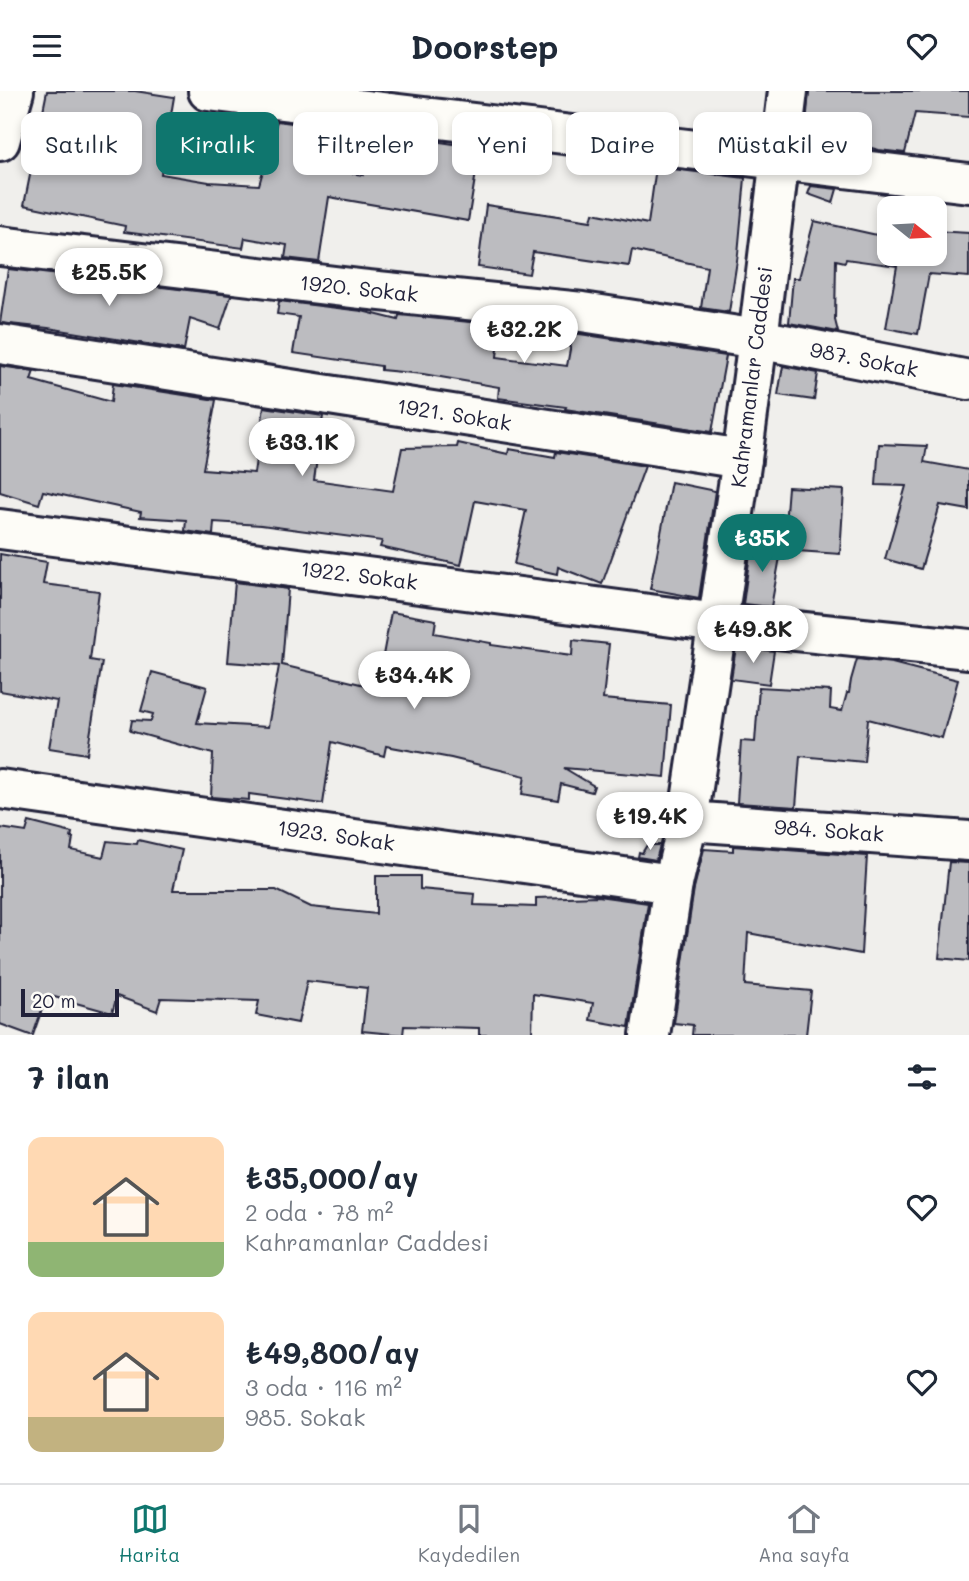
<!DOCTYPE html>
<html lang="tr">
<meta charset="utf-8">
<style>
body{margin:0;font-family:Mali,sans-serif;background:#f2f2f3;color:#1f2937;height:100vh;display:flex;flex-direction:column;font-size:26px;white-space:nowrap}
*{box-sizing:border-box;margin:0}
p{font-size:23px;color:#747a83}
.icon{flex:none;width:38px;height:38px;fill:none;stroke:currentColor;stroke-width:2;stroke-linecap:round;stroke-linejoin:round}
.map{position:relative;height:944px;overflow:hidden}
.details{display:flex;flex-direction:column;background:#fff;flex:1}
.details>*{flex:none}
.hud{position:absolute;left:21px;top:21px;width:928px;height:63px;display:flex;gap:14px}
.needle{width:46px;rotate:108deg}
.controls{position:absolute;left:877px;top:105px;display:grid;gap:14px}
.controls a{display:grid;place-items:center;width:70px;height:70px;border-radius:14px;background:#fff;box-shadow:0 4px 10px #0003;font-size:35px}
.scale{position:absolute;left:21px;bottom:18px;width:98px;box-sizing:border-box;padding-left:7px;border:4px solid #22223b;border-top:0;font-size:19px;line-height:24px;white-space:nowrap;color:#22223b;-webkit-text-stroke:5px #fdfcf7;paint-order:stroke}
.price{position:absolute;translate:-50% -60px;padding:0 16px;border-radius:24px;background:#fff;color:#222;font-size:23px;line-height:46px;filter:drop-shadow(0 2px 4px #0008)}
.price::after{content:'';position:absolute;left:50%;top:42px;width:21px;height:16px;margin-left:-10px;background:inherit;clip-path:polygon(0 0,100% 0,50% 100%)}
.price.on{background:#0f766e;color:#fff}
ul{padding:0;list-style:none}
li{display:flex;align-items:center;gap:21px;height:175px;padding:0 28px}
li span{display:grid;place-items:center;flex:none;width:196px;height:140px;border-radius:14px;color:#555}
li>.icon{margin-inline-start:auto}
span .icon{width:84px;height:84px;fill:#fffc;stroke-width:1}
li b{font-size:30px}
h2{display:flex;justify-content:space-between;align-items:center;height:84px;padding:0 28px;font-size:30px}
.chip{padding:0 24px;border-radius:14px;background:#fff;box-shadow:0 4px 10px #0003;font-size:24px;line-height:63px}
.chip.on{background:#0f766e;color:#fff}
header{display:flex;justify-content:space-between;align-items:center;height:91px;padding:0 28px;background:#fff;font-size:32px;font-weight:700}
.tabs{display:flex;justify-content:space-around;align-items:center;height:98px;border-top:2px solid #e0e1e3;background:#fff;font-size:19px;color:#747a83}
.tabs a{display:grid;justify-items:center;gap:4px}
.tabs .on{color:#0f766e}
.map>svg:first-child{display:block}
.building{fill:#bcbcc0;stroke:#22223b;stroke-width:2}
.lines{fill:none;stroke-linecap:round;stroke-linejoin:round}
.minor-casing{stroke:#22223b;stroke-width:44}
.minor{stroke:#fdfcf7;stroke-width:38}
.labels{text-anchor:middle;stroke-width:5;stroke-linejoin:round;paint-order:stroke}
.street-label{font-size:21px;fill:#22223b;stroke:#fdfcf7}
</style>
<header><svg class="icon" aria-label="menu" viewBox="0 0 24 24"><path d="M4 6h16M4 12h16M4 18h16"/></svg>Doorstep<svg class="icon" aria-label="heart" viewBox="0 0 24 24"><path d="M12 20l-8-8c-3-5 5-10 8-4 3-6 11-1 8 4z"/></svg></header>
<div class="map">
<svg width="969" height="944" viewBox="0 0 969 944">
<rect width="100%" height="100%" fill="#f0efec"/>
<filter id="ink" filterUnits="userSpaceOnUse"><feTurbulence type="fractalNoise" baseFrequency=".0143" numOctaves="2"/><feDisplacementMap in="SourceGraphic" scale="14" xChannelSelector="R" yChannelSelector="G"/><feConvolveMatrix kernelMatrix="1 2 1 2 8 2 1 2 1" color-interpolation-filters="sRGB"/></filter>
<g filter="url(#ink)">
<g class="building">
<polygon points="47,0 135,0 174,6 161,83 209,91 259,94 277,30 322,36 311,75 363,84 365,74 395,79 397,64 411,66 414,47 480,57 468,130 329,106 319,171 285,167 287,154 245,147 243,157 124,141 125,135 24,114"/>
<polygon points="809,0 969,0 969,26 915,22 905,62 879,59 853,52 852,56 826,53 827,50 805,44"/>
<polygon points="656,76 745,87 738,163 729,221 701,217 707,176 632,159 629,175 533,161 529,183 478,176 486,114 591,130 593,122 648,133"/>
<polygon points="811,95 837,98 833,112 808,103"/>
<polygon points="891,105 934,110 933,117 890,117"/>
<polygon points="889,121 889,163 934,163 934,140 969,142 969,186 929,183 918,243 886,237 897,175 846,168 845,171 836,169 835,229 838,241 789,232 793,187 799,187 814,130 886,146"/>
<polygon points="8,178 230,204 231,205 220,238 190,228 184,259 48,237 0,232"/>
<polygon points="279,210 362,220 398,229 399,224 480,232 480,235 500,240 497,266 567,275 573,242 726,265 712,341 565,318 566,316 498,307 499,296 423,283 381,279 381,275 293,262 299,226 277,223"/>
<polygon points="0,275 34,280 31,289 111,311 113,293 216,309 203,378 254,382 264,316 323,325 314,389 393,400 402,357 457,356 458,352 508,363 509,358 555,366 556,361 645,375 602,493 558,476 557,483 514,473 526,419 475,410 461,474 380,456 382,450 261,434 214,431 213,444 185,440 186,429 140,426 141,421 43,400 39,413 0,401"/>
<polygon points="783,275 818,282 814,309 778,304"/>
<polygon points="879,353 927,355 924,371 969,379 969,419 940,414 921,478 885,468 906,395 876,394"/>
<polygon points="671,391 715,400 699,507 650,498"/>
<polygon points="788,396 844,399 840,463 783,459"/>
<polygon points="752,449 782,455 771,516 743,513"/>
<polygon points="0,463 47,471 43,493 99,500 90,569 102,571 87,663 49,657 57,610 0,600"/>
<polygon points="235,491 288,498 282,574 377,597 391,521 436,529 434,542 491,552 491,554 572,565 573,549 609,553 603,608 671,614 665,686 564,677 594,695 592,701 561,693 558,709 522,703 525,685 451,667 386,655 384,665 332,651 323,713 249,703 249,709 211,706 213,663 130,640 132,629 151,630 153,623 141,620 152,581 207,596 197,632 268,636 279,575 228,571"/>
<polygon points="736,556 774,560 769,593 731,588"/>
<polygon points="857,568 892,572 958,589 942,647 868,628 864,671 800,665 796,716 737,712 741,650 755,651 759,596 831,600 830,618 842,620 847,602 849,602 851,589"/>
<polygon points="29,731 72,742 71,747 73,747 71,759 103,766 107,750 137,753 138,749 182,759 173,799 276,799 311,816 376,823 376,785 420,785 420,798 475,803 474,814 536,816 536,807 598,805 648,812 629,936 590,929 593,912 533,903 532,944 479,944 479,937 404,935 403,944 362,940 367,897 307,890 298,932 256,924 259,910 161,907 157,920 117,905 112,922 47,904 33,944 30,944 0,933 0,737 26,741"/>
<polygon points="647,754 660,754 656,769 638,766 639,761 642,762"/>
<polygon points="733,755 867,765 861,863 748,842 745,894 811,900 806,944 692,944 693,934 674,932 694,797 704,758 733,760"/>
<polygon points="949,771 969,772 969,870 939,867"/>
</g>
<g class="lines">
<g class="minor-casing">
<g id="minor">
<polyline points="208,0 969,92"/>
<polyline points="0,50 14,0"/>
<polyline points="0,155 360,198 582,221 758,248 969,289"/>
<polyline points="0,253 742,368"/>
<polyline points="0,438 718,532 969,558"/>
<polyline points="0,698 673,793"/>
<polyline points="688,730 969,750"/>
<polyline points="650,944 673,793 688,730 742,368 758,248 788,0"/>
</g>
</g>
<use href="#minor" class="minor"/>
</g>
</g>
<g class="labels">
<g class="street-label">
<text transform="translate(359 198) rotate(6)" y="7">1920. Sokak</text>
<text transform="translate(864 269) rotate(11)" y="7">987. Sokak</text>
<text transform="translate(752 286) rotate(-83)" y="7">Kahramanlar Caddesi</text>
<text transform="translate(454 324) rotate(9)" y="7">1921. Sokak</text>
<text transform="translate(359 485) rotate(7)" y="7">1922. Sokak</text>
<text transform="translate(829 740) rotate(4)" y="7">984. Sokak</text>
<text transform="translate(336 745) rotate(8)" y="7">1923. Sokak</text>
</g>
</g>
</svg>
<div class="controls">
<a><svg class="needle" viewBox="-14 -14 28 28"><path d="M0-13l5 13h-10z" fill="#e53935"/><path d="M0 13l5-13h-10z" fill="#747a83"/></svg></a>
</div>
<div class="scale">20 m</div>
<b class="price" style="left:109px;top:217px">₺25.5K</b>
<b class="price" style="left:524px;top:274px">₺32.2K</b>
<b class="price" style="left:302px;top:387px">₺33.1K</b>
<b class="price on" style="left:762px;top:483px">₺35K</b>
<b class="price" style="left:753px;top:574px">₺49.8K</b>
<b class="price" style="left:414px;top:620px">₺34.4K</b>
<b class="price" style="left:650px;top:761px">₺19.4K</b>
<div class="hud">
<a class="chip">Satılık</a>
<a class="chip on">Kiralık</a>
<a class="chip">Filtreler</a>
<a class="chip">Yeni</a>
<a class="chip">Daire</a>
<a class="chip">Müstakil ev</a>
</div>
</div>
<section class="details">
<h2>7 ilan<svg class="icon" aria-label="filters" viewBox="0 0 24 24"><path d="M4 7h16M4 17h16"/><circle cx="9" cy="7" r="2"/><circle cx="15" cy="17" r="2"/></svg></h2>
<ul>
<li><span style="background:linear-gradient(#ffd9b3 75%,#8fb573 0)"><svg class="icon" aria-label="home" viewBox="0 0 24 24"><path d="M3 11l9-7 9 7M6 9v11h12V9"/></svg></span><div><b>₺35,000/ay</b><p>2 oda · 78 m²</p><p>Kahramanlar Caddesi</p></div><svg class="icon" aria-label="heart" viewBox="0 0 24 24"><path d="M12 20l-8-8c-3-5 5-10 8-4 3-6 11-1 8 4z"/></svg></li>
<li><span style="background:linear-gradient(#ffd9b3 75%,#c2b280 0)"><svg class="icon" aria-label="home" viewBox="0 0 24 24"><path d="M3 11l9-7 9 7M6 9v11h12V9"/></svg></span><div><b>₺49,800/ay</b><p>3 oda · 116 m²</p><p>985. Sokak</p></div><svg class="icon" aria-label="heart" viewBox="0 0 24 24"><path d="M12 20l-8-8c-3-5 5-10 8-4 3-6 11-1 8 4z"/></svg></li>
</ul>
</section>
<nav class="tabs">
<a class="on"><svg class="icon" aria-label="map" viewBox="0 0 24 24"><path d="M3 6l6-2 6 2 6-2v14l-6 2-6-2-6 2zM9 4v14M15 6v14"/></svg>Harita</a>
<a><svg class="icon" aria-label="saved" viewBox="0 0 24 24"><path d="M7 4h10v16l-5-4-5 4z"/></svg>Kaydedilen</a>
<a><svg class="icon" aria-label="home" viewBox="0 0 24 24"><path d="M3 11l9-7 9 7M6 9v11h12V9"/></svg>Ana sayfa</a>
</nav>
